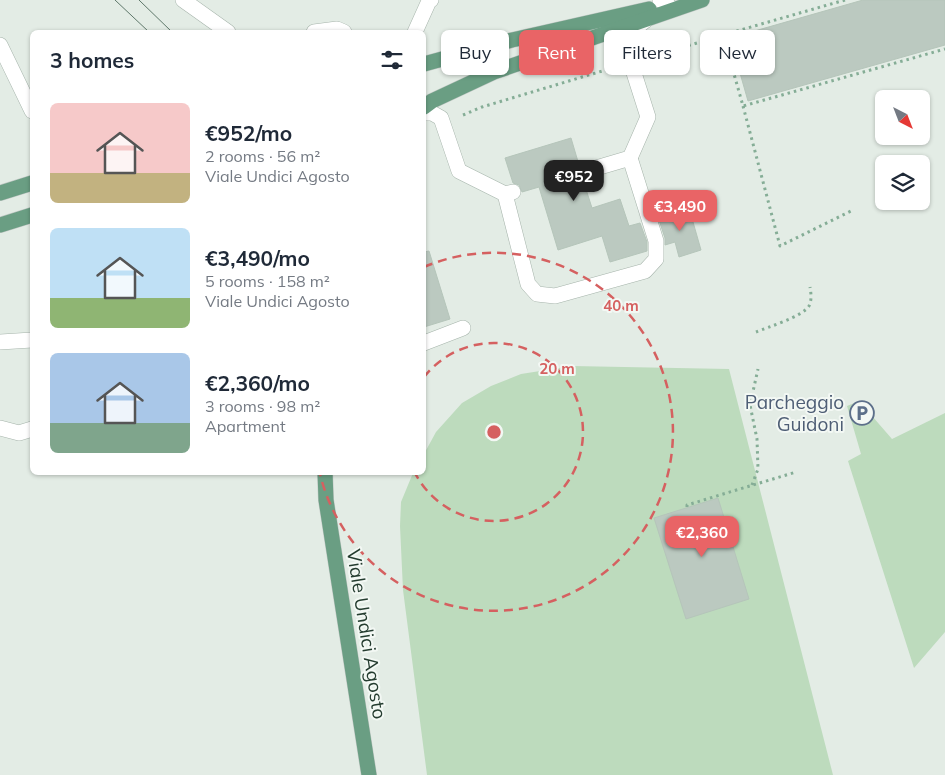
<!DOCTYPE html>
<meta charset="utf-8">
<style>
body{margin:0;font-family:Mulish,sans-serif;background:#f6f6f7;color:#1f2937;height:100vh;display:flex;flex-direction:column;font-size:19px;white-space:nowrap}
*{box-sizing:border-box;margin:0}
p{font-size:16px;color:#747a83}
.icon{flex:none;width:28px;height:28px;fill:none;stroke:currentColor;stroke-width:2;stroke-linecap:round;stroke-linejoin:round}
.map{position:relative;flex:1;overflow:hidden}
.panel{position:absolute;left:30px;top:30px;width:396px;height:445px;display:flex;flex-direction:column;background:#fff;border-radius:8px;box-shadow:0 1px 4px #0004}
.panel>*{flex:none}
.top-card{position:absolute;left:441px;top:30px;width:429px;height:45px;display:flex;gap:10px}
.needle{width:32px;rotate:138deg}
.buttons{position:absolute;left:875px;top:90px;display:grid;gap:10px}
.buttons a{display:grid;place-items:center;width:55px;height:55px;border-radius:8px;background:#fff;box-shadow:0 1px 4px #0004;font-size:25px}
.price{position:absolute;translate:-50% -42px;padding:0 11px;border-radius:10px;background:#e96466;color:#fff;font-size:16px;line-height:32px;filter:drop-shadow(0 1px 2px #0008)}
.price::after{content:'';position:absolute;left:50%;top:30px;width:15px;height:11px;margin-left:-8px;background:inherit;clip-path:polygon(0 0,100% 0,50% 100%)}
.price.current{background:#222;color:#fff}
ul{padding:0;list-style:none}
li{display:flex;align-items:center;gap:15px;height:125px;padding:0 20px}
li span{display:grid;place-items:center;flex:none;width:140px;height:100px;border-radius:8px;color:#555}
li>.icon{margin-inline-start:auto}
span .icon{width:60px;height:60px;fill:#fffc;stroke-width:1}
li b{font-size:21px}
h2{display:flex;justify-content:space-between;align-items:center;height:60px;padding:0 20px;font-size:21px}
.pill{padding:0 18px;border-radius:8px;background:#fff;box-shadow:0 1px 4px #0004;font-size:18px;line-height:45px}
.pill.current{background:#e96466;color:#fff}
.map>svg:first-child{display:block}
.green{fill:#bddbbd}
.building{fill:#bbc9c0;stroke:#b5c5ba}
.lines{fill:none;stroke-linecap:round;stroke-linejoin:round}
.service-casing{stroke:#a6b4ab;stroke-width:16}
.primary-casing{stroke:#c2c8c5;stroke-width:16}
.path{stroke:#85ad96;stroke-width:3;stroke-dasharray:2.5 4;stroke-linecap:butt}
.service{stroke:#fff;stroke-width:15}
.primary{stroke:#6a9e83;stroke-width:15}
.tram{stroke:#5e776a;stroke-width:1}
.ring{fill:none;stroke:#d56060;stroke-width:2.5;stroke-dasharray:9 6}
.labels{text-anchor:middle;stroke-width:4;stroke-linejoin:round;paint-order:stroke}
.service-label{font-size:19px;fill:#4e5e75;stroke:#f3f8f4;text-anchor:end}
.street-label{font-size:19px;fill:#243c2f;stroke:#f3f8f4}
.centre{fill:#d56060;stroke:#f3f8f4;stroke-width:2.5}
.ring-label{font-size:15px;text-anchor:middle;font-weight:bold;fill:#d56060;stroke:#f3f8f4;stroke-width:4;stroke-linejoin:round;paint-order:stroke}
</style>
<div class="map">
<svg width="945" height="775" viewBox="0 0 945 775">
<rect width="100%" height="100%" fill="#e3ece5"/>
<g class="green">
<polygon points="572,366 729,369 833,775 427,775 403,590 400,526 401,502 413,473 424,472 424,454 436,432 462,403 491,386 521,374"/>
<polygon points="859,401 892,439 945,413 945,632 914,668 848,461 861,454 847,406"/>
</g>
<g class="building">
<polygon points="863,0 945,0 945,45 748,101 730,38"/>
<polygon points="571,138 579,165 577,173 579,177 583,180 592,208 620,199 629,226 640,223 647,242 647,251 610,262 602,236 558,250 539,187 522,192 519,185 513,183 505,158"/>
<polygon points="689,208 701,250 679,257 675,242 665,245 665,238 658,217"/>
<polygon points="429,251 450,319 424,327 424,252"/>
<polygon points="718,498 749,599 686,619 654,518"/>
</g>
<g class="lines">
<g class="service-casing">
<g id="service">
<polyline points="183,0 228,32"/>
<polyline points="660,0 668,5"/>
<polyline points="314,32 337,29 344,32"/>
<polyline points="415,32 429,1 431,0"/>
<polyline points="0,45 32,111"/>
<polyline points="424,113 432,113 441,118 459,171 505,194 513,192"/>
<path d="M586 171 630 158 648 117 627 51C628 35 634 29 646 20"/>
<polyline points="505,194 528,284 537,294 555,296 645,271 656,259 656,241 630,158"/>
<polyline points="0,342 32,340"/>
<polyline points="424,343 463,328"/>
<polyline points="0,428 19,433 32,429"/>
</g>
</g>
<g class="primary-casing">
<g id="primary">
<polyline points="424,64 512,40 649,9"/>
<polyline points="424,107 432,101 494,72 702,0"/>
<polyline points="0,193 32,183"/>
<polyline points="0,225 32,215"/>
<polyline points="325,472 326,500 369,775"/>
</g>
</g>
<g class="path">
<polyline points="845,0 723,35 743,106 945,49"/>
<polyline points="651,57 723,35"/>
<polyline points="734,73 761,65"/>
<polyline points="743,106 780,246 851,211"/>
<polyline points="463,115 482,107 609,69"/>
<path d="M756 332C768 327 802 317 809 306 812 300 811 293 810 287"/>
<polyline points="752,485 758,469 757,439 750,405 758,369"/>
<polyline points="687,507 687,505 796,472"/>
</g>
<use href="#service" class="service"/>
<use href="#primary" class="primary"/>
<g class="tram">
<polyline points="115,0 149,32"/>
<polyline points="139,0 172,32"/>
</g>
</g>
<g class="ring">
<path d="M424 377A89 89 0 1 1 415 473"/>
<path d="M424 267A179 179 0 1 1 320 474"/>
</g>
<defs>
<g id="parking-ring" transform="scale(1.25)"><circle r="9.5" fill="#f3f8f4" stroke="#5c6f8a" stroke-width="1.5"/><path d="M-3.5-5.5H1a3.5 3.5 0 0 1 0 7H-1V5.5H-3.5ZM-1-3.4V-.6H.8a1.4 1.4 0 0 0 0-2.8Z" fill="#5c6f8a"/></g>
</defs>
<g fill-rule="evenodd">
<use href="#parking-ring" x="862" y="413"/>
</g>
<g class="labels">
<g class="service-label">
<text x="844" y="409">Parcheggio<tspan x="844" dy="22">Guidoni</tspan></text>
</g>
<g class="street-label">
<text transform="translate(367 634) rotate(81)" y="7">Viale Undici Agosto</text>
</g>
</g>
<circle cx="494" cy="432" r="8" class="centre"/>
<g class="ring-label">
<text x="621" y="311">40 m</text>
<text x="557" y="374">20 m</text>
</g>
</svg>
<div class="buttons">
<a><svg class="needle" viewBox="-14 -14 28 28"><path d="M0-13l5 13h-10z" fill="#e53935"/><path d="M0 13l5-13h-10z" fill="#747a83"/></svg></a>
<a><svg class="icon" aria-label="layers" viewBox="0 0 24 24"><path d="M12 4l9 5-9 5-9-5zM3 14l9 5 9-5"/></svg></a>
</div>
<b class="price current" style="left:574px;top:202px">€952</b>
<b class="price" style="left:680px;top:232px">€3,490</b>
<b class="price" style="left:702px;top:558px">€2,360</b>
<div class="top-card">
<a class="pill">Buy</a>
<a class="pill current">Rent</a>
<a class="pill">Filters</a>
<a class="pill">New</a>
</div>
<section class="panel">
<h2>3 homes<svg class="icon" aria-label="filters" viewBox="0 0 24 24"><path d="M4 7h16M4 17h16"/><circle cx="9" cy="7" r="2"/><circle cx="15" cy="17" r="2"/></svg></h2>
<ul>
<li><span style="background:linear-gradient(#f6c9c9 70%,#c2b280 0)"><svg class="icon" aria-label="home" viewBox="0 0 24 24"><path d="M3 11l9-7 9 7M6 9v11h12V9"/></svg></span><div><b>€952/mo</b><p>2 rooms · 56 m²</p><p>Viale Undici Agosto</p></div></li>
<li><span style="background:linear-gradient(#bfe0f5 70%,#8fb573 0)"><svg class="icon" aria-label="home" viewBox="0 0 24 24"><path d="M3 11l9-7 9 7M6 9v11h12V9"/></svg></span><div><b>€3,490/mo</b><p>5 rooms · 158 m²</p><p>Viale Undici Agosto</p></div></li>
<li><span style="background:linear-gradient(#a9c7e8 70%,#7fa58c 0)"><svg class="icon" aria-label="home" viewBox="0 0 24 24"><path d="M3 11l9-7 9 7M6 9v11h12V9"/></svg></span><div><b>€2,360/mo</b><p>3 rooms · 98 m²</p><p>Apartment</p></div></li>
</ul>
</section>
</div>
